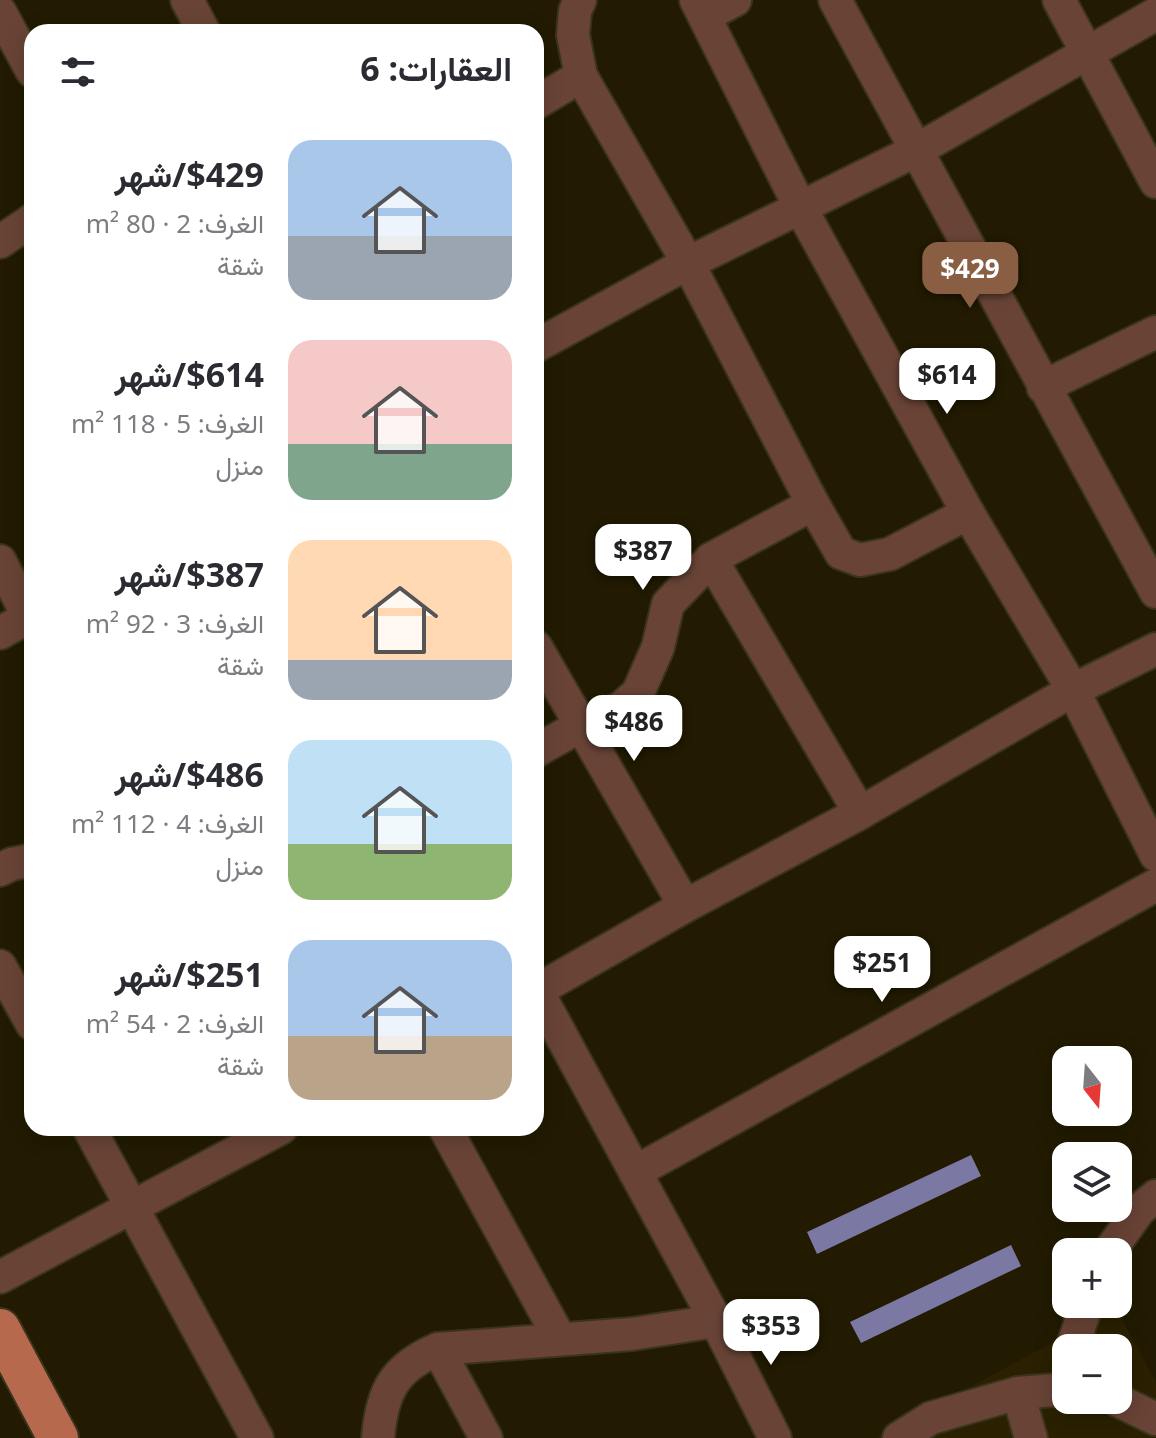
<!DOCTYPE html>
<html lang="ar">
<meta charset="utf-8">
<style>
body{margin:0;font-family:"Noto Sans",Vazirmatn,sans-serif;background:#f2f2f3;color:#2b2b33;direction:rtl;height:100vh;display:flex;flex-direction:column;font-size:30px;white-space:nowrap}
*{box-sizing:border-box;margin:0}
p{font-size:26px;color:#7c7c81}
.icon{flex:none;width:44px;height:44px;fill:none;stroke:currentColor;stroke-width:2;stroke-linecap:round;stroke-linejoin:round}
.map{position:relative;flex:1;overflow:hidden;direction:ltr}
.details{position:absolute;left:24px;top:24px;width:520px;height:1112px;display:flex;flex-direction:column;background:#fff;border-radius:24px;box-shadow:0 4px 20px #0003;direction:rtl}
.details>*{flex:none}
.needle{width:52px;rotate:163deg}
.tools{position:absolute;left:1052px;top:1046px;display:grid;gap:16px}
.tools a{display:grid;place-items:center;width:80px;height:80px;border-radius:16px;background:#fff;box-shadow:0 4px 20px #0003;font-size:40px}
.price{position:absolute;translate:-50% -68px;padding:0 18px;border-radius:16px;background:#fff;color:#222;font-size:26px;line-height:52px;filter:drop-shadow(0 2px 4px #0008)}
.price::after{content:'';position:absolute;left:50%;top:48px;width:24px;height:18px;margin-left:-12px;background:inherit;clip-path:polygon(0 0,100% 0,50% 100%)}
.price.current{background:#8a5e43;color:#fff}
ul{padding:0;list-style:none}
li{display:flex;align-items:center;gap:24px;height:200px;padding:0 32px}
li span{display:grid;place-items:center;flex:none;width:224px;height:160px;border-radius:24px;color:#555}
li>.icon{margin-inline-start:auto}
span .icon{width:96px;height:96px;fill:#fffc;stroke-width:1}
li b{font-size:34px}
h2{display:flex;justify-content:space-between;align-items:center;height:96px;padding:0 32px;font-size:34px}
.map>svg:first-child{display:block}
.built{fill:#2b2100;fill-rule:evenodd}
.building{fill:#7b78a3}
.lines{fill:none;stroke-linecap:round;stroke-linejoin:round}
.minor-casing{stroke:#3b341c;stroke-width:36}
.major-casing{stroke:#3b341c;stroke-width:44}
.minor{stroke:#694436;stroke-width:32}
.major{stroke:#b6694d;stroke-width:40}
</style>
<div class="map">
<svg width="1156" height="1438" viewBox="0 0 1156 1438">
<rect width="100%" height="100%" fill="#221b02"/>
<path class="built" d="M1116 1308 1156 1382V1438H876ZM1066 1348H1118V1400H1066Z"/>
<g class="building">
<polygon points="971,1155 981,1176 817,1254 807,1232"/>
<polygon points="1011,1245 1021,1266 861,1343 850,1322"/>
</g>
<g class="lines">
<g class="minor-casing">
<g id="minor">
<polyline points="187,0 204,32"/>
<polyline points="580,0 575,11 573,35 581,76 688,263 813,504 841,553 860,560 890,554 968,513"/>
<polyline points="696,0 800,207 968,513 1073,690 1156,855"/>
<polyline points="835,0 1156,592"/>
<polyline points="1059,0 1156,182"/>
<polyline points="0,12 32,71"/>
<polyline points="705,16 735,0"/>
<polyline points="536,103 581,76"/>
<polyline points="0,242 32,220"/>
<polyline points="536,346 688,263 915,151 1156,14"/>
<polyline points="1043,387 1156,332"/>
<polyline points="711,559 860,813"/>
<polyline points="0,561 32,624"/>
<polyline points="0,633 32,615"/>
<polyline points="536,647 685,906"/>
<polyline points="536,751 580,726 621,708 638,693 658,647 668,604 711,559 813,504"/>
<polyline points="0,870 12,864 32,860"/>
<polyline points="0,966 32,1024"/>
<polyline points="536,989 716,1321 775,1438"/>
<polyline points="536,991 685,906 860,813 1073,690 1156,649"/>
<polyline points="89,1128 257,1438"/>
<polyline points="445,1128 560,1339"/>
<polyline points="635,1172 1156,885"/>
<polyline points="1109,1252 1139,1210 1156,1196"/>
<polyline points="0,1277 281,1128"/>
<polyline points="1072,1348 1087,1304"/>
<polyline points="438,1349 486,1438"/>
<polyline points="1018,1393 1031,1438"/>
<polyline points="1117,1400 1156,1419"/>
<path d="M378 1438C382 1391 394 1368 438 1349L632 1334 716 1321"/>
<polyline points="899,1438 931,1418 1018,1393 1066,1389"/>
</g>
</g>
<g class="major-casing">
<polyline id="major" points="0,1329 58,1438"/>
</g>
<use href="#minor" class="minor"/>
<use href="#major" class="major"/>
</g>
</svg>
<div class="tools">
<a><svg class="needle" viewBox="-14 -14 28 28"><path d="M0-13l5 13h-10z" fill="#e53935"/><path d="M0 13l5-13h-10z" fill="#7c7c81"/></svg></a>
<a><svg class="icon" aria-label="layers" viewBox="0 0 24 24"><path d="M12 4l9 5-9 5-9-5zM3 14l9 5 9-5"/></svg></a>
<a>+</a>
<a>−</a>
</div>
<b class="price current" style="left:970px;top:310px">$429</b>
<b class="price" style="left:947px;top:416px">$614</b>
<b class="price" style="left:643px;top:592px">$387</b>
<b class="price" style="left:634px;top:763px">$486</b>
<b class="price" style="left:882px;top:1004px">$251</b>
<b class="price" style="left:771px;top:1367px">$353</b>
<section class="details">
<h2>العقارات: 6<svg class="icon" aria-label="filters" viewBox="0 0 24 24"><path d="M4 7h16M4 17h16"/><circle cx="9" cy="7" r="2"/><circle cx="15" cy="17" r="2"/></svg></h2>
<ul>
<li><span style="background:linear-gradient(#a9c7e8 60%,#9aa5b1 0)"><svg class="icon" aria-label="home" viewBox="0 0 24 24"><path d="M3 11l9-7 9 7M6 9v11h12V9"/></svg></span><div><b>$429/شهر</b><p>الغرف: 2 · 80 m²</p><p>شقة</p></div></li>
<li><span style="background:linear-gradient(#f6c9c9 65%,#7fa58c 0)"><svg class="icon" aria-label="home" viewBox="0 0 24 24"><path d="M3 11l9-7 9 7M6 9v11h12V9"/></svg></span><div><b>$614/شهر</b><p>الغرف: 5 · 118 m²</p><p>منزل</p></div></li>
<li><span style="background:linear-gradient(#ffd9b3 75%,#9aa5b1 0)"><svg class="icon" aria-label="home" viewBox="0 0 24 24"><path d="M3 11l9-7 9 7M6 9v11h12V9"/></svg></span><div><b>$387/شهر</b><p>الغرف: 3 · 92 m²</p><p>شقة</p></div></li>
<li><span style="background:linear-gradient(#bfe0f5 65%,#8fb573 0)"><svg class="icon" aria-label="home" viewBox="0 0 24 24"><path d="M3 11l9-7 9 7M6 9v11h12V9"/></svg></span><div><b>$486/شهر</b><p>الغرف: 4 · 112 m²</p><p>منزل</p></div></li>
<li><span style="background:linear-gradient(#a9c7e8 60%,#b9a48a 0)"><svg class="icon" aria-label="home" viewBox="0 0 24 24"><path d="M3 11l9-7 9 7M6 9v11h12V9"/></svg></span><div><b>$251/شهر</b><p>الغرف: 2 · 54 m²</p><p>شقة</p></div></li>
</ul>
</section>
</div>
